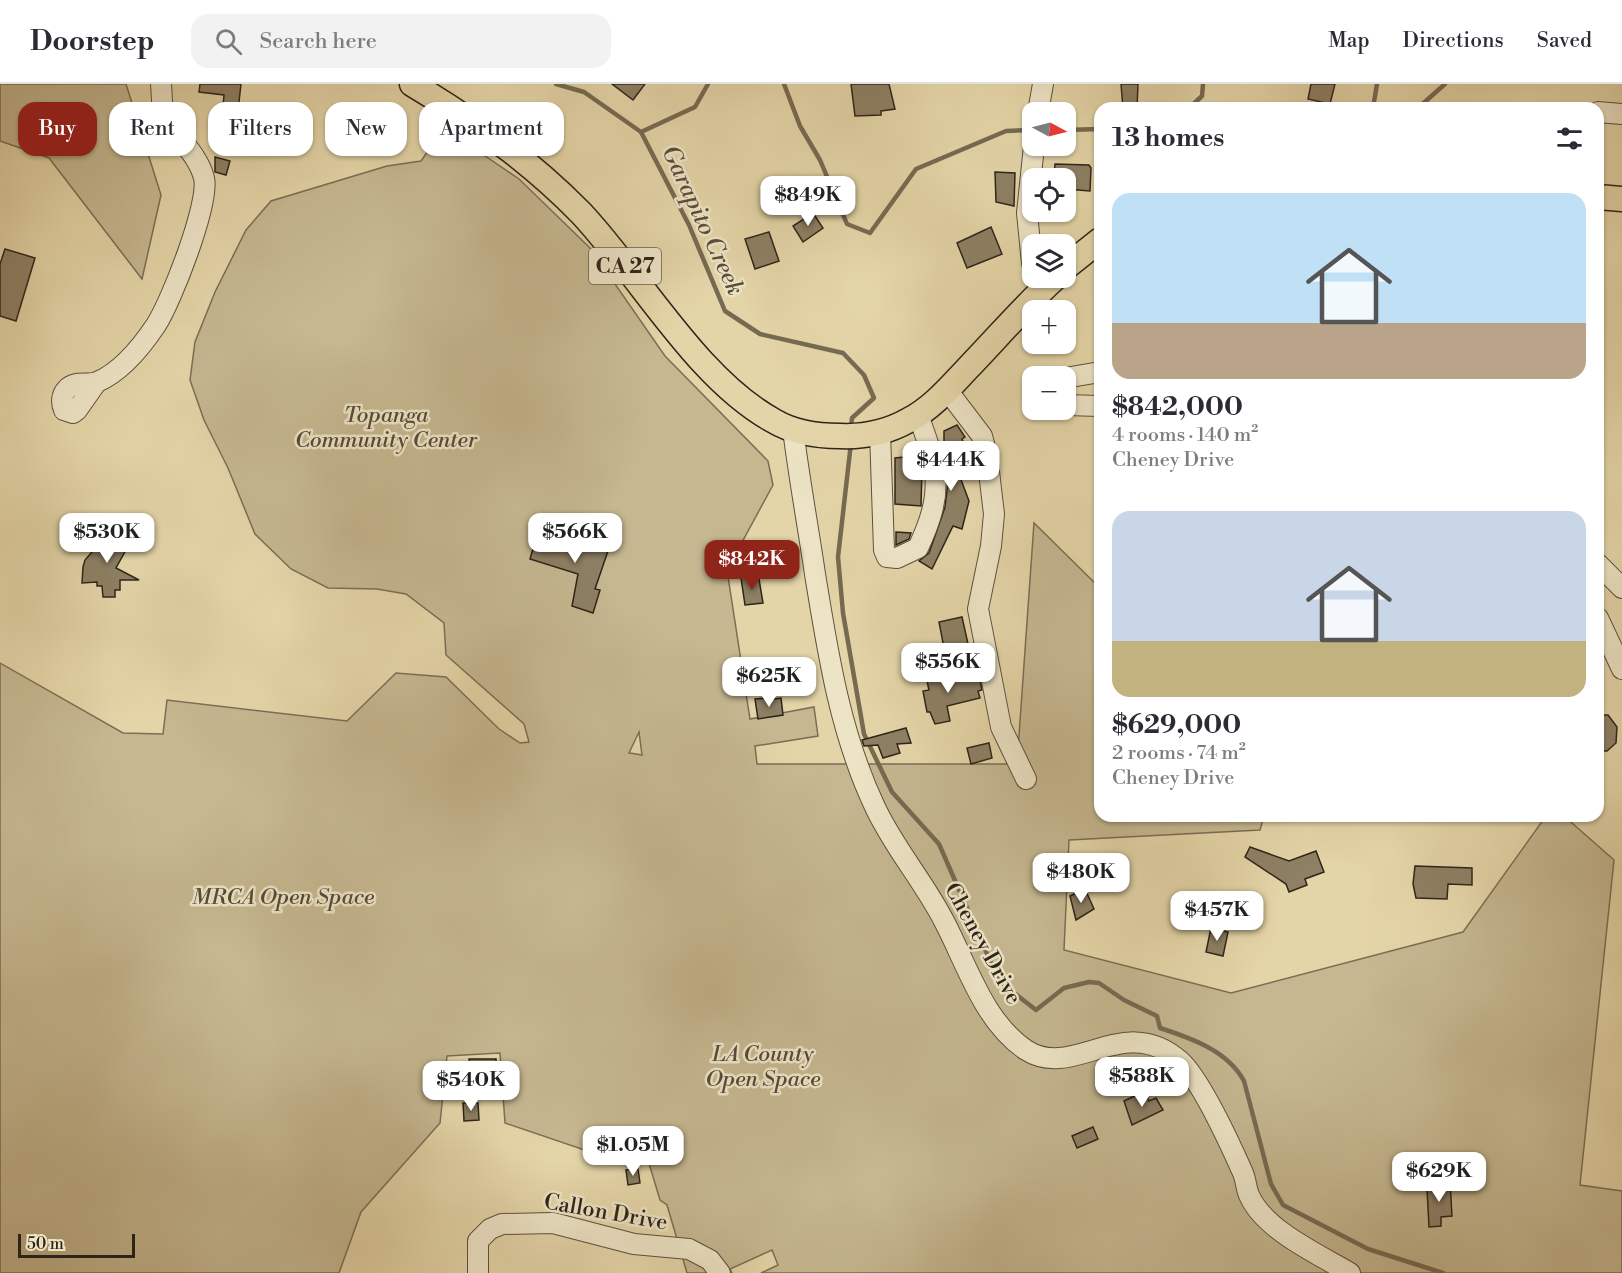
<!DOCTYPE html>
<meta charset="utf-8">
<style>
body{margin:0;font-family:"Libre Bodoni",serif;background:#f2f2f3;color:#2b2b33;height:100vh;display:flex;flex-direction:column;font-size:22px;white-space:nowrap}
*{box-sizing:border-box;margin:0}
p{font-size:20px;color:#7c7c81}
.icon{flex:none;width:33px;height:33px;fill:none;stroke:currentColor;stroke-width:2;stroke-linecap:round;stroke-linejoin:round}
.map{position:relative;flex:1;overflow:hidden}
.details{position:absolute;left:1094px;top:18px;width:510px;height:720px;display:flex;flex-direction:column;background:#fff;border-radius:18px;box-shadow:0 2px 4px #0004}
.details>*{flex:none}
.top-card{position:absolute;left:18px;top:18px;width:570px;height:54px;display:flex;gap:12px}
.needle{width:39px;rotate:97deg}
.controls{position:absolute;left:1022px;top:18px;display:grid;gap:12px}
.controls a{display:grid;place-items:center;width:54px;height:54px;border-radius:12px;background:#fff;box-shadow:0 2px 4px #0004;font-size:30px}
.scale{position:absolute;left:18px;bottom:15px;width:117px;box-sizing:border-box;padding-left:6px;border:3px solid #2e241a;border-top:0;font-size:16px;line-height:21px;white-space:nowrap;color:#2e241a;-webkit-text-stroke:4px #ede4c6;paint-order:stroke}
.price{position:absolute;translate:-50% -51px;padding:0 14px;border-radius:12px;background:#fff;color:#222;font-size:20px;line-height:39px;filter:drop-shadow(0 2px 3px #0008)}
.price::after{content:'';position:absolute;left:50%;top:36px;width:18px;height:14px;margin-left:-9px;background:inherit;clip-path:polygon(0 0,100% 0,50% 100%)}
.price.active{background:#8f2418;color:#fff}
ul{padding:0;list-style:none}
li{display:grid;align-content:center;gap:12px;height:318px;padding:0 18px}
li span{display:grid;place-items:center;height:186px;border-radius:18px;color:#555}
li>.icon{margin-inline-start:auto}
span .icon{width:108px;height:108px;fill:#fffc;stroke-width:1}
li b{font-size:26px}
h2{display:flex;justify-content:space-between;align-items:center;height:72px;padding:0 18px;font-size:26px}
.chip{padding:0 21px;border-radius:18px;background:#fff;box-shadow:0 2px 4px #0004;font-size:21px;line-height:54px}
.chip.active{background:#8f2418;color:#fff}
header{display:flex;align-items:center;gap:36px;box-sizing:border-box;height:84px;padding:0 30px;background:#fff;border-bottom:2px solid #e1e1e2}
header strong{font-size:28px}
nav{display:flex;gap:33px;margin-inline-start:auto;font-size:21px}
.search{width:420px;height:54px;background:#f2f2f3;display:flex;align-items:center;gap:15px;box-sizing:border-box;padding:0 21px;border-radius:18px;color:#7c7c81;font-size:22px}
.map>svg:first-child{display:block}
.green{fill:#c5b790;stroke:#7a6e55;stroke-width:1.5;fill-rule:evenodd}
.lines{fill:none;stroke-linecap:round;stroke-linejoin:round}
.stream{stroke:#766a52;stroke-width:4.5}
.building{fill:#8d8064;stroke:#2e241a;stroke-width:1.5}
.minor-casing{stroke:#5c503e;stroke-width:22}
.major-casing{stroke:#2e241a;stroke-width:27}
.minor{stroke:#ede4c6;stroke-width:20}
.major{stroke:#e4d5a8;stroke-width:24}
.labels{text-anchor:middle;stroke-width:5;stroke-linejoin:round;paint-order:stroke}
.shield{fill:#ede4c6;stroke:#675e4e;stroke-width:1.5}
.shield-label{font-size:21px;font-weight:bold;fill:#2e241a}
.park-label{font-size:22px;font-style:italic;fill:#544938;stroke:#ede4c6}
.street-label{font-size:22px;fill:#2e241a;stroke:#ede4c6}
.water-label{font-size:24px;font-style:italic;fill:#584d3b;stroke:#ede4c6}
</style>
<header>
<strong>Doorstep</strong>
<div class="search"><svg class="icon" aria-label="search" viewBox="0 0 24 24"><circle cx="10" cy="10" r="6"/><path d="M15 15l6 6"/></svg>Search here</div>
<nav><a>Map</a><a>Directions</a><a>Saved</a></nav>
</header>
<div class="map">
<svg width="1622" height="1189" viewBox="0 0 1622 1189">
<rect width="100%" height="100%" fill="#e4d5a8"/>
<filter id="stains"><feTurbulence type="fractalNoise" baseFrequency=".00333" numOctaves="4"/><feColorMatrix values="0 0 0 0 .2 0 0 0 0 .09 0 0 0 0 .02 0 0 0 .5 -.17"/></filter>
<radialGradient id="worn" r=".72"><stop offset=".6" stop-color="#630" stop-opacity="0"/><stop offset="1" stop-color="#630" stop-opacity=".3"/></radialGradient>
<g class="green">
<polygon points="0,0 126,0 161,111 142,195 49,74 0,57"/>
<path d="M444 44 519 95 590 164 665 272 768 377 773 401 727 486 750 635 814 623 818 652 755 662 757 680H1017L1034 439 1099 503 1100 732H1264L1260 746 1069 756 1064 866 1231 909 1463 848 1546 732H1564L1614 776 1580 1101 1622 1107V1189H761L778 1181 772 1166 730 1185 732 1189H687L667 1121 660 1116 645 1066 611 1075 505 1039 500 969 447 972 440 1039 361 1128 339 1189H0V579L123 649 163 650 167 616 347 637 396 589 446 593 499 645 520 659 529 658 524 640 446 571 444 539 406 510 377 505 328 504 291 485 255 450 228 384 204 336 190 296 195 258 215 208 246 146 271 117 387 82 421 77ZM639 648 642 671 630 669H629Z"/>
</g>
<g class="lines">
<g class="stream">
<polyline points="556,0 584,8 641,48 695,23 708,0"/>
<polyline points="784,0 800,42 820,76 847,140 870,149 916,85 1006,47 1032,46"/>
<polyline points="1189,24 1202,12 1203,0"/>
<polyline points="1373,24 1377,0"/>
<polyline points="1418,24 1445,0"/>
<polyline points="1065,46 1100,45"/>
<polyline points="641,48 689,141 725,227 760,250 843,269 864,291 874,314 852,334 851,345"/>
<path d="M851 359 838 473 843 529 864 650 892 708 939 760 999 897 1036 926 1064 904 1089 898 1099 899 1124 916 1157 932 1160 944C1191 954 1228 967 1244 997L1271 1100 1283 1121 1368 1165 1443 1189"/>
</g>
</g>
<g class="building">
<polygon points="200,0 241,0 236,45 221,43 224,11 199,8"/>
<polygon points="612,0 645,0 633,16"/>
<polygon points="851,0 889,0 895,25 881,27 881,31 855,32"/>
<polygon points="1121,0 1138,0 1137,24 1123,24"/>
<polygon points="1311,0 1335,0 1330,20 1308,15"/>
<polygon points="215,73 230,77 226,91 215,88"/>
<polygon points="1055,80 1089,81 1091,84 1090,107 1065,105 1065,94 1054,94"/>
<polygon points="995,88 1015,89 1014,122 996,118"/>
<polygon points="813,129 823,144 803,158 793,142"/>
<polygon points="991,143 1002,170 967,184 957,159"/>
<polygon points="769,148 779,177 755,185 745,155"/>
<polygon points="5,165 35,174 16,237 0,232 0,180"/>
<polygon points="957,341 965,353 962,355 970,373 975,373 975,376 957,385 969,417 962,445 953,442 932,485 919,477 929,469 945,423 948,398 944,374 947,374 941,361 944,359 944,347"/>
<polygon points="914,372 914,375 920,375 922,385 921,422 895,420 895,374"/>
<polygon points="113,441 127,464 116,484 139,496 120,496 120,506 115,506 115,513 103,513 102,502 97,502 97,498 82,499 83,483 85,476 103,455 99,451"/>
<polygon points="538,448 557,454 559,450 590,459 591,455 610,461 595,505 600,506 593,529 572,522 578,490 530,475"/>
<polygon points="896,448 911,449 909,455 896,461"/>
<polygon points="754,492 755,495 759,495 763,519 745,521 741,494"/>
<polygon points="962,533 968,560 944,564 939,538"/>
<polygon points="940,585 942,599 979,591 982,606 978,607 980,614 947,622 950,637 935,640 930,628 927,628 923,607 929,606 925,588"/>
<polygon points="767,614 767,616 781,614 783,631 758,635 755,615"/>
<polygon points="1598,631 1608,631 1617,643 1616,659 1607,667 1598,667"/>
<polygon points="906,644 911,659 897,660 900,669 883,674 878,661 864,662 862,656"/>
<polygon points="989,659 992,674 971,680 967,664"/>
<polygon points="1250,763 1289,777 1316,767 1324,788 1305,795 1307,801 1289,808 1286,800 1245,773"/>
<polygon points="1415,782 1472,784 1472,801 1448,800 1447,815 1416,814 1413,800"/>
<polygon points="1085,805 1094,825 1076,836 1070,812"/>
<polygon points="1211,844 1228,848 1223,872 1206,868"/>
<polygon points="469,975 496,975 497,1012 475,1013 464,997 470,991"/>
<polygon points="1145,1007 1149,1017 1156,1014 1163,1026 1132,1041 1124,1017"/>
<polygon points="463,1019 478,1019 479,1036 464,1037"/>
<polygon points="1093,1043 1098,1055 1077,1064 1072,1052"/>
<polygon points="638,1085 640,1099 628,1101 626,1086"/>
<polygon points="1450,1097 1452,1132 1441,1133 1441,1142 1429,1143 1427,1105 1435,1104 1434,1098"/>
</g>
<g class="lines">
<g class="minor-casing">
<g id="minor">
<polyline points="1038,28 1043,0"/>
<polyline points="1598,28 1622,30"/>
<polyline points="1032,179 1027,129 1034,62"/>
<polyline points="1065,294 1100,288"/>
<path d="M96 299 77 326 73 329 64 326C61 319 61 311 67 305 75 296 88 302 97 298 121 288 142 262 156 241 171 218 210 119 204 94 198 69 173 51 164 27 161 20 162 8 161 0"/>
<polyline points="947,306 982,352 987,371 994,430 991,462 978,525 1001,643 1026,695"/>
<polyline points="1065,321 1100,322"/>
<path d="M793 345C799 394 808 442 815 490 828 570 840 649 875 723 894 764 925 799 945 839 967 881 984 938 1026 966 1074 997 1124 927 1180 977 1201 996 1231 1062 1243 1089 1246 1096 1246 1104 1249 1111 1264 1146 1318 1170 1350 1189"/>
<path d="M880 348 884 466 887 473 897 474 918 464C944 408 939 387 918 331"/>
<polyline points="1598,480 1622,504"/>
<polyline points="1598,534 1622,585"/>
<polyline points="478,1189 478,1157 490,1145 502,1140 553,1139 634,1160 689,1165 710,1176 720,1189"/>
</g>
</g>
<g class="major-casing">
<g id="major">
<path d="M412 0C473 36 531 78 581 129 641 193 697 295 774 337 794 349 817 352 840 352 864 353 888 348 909 336 932 324 949 304 967 285 996 255 1024 222 1055 194"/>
<polyline points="1598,113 1622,115"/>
<polyline points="1065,184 1100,156"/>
</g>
</g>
<use href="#minor" class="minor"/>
<use href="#major" class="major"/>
</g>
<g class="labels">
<rect class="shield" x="589" y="164" width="72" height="36" rx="4.5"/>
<g class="shield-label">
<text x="625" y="189">CA 27</text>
</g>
<g class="park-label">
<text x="386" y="338">Topanga<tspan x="386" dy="25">Community Center</tspan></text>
<text x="283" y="820">MRCA Open Space</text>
<text x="763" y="977">LA County<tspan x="763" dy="25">Open Space</tspan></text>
</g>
<g class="street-label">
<text transform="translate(984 859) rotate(61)" y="8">Cheney Drive</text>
<text transform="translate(606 1127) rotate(10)" y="8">Callon Drive</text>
</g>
<g class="water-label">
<text transform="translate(703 136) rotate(65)" y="8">Garapito Creek</text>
</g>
</g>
<rect width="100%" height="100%" filter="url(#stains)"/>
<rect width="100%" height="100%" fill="url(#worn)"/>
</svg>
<div class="controls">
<a><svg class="needle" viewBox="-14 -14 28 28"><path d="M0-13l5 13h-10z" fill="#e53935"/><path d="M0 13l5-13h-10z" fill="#7c7c81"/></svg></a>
<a><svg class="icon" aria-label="locate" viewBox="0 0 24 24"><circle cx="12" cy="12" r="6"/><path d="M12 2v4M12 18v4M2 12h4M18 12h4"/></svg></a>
<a><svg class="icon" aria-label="layers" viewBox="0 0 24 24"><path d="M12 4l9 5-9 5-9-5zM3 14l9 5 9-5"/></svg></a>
<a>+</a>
<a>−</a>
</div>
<div class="scale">50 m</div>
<b class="price" style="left:808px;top:143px">$849K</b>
<b class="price" style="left:951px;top:408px">$444K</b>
<b class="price" style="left:107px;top:480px">$530K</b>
<b class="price" style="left:575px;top:480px">$566K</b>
<b class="price active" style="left:752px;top:507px">$842K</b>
<b class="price" style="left:948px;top:610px">$556K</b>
<b class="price" style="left:769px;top:624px">$625K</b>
<b class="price" style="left:1081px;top:820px">$480K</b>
<b class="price" style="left:1217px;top:858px">$457K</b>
<b class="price" style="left:1142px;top:1024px">$588K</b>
<b class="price" style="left:471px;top:1028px">$540K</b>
<b class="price" style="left:633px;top:1093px">$1.05M</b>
<b class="price" style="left:1439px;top:1119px">$629K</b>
<div class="top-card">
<a class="chip active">Buy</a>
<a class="chip">Rent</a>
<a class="chip">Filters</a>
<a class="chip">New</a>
<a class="chip">Apartment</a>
</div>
<section class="details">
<h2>13 homes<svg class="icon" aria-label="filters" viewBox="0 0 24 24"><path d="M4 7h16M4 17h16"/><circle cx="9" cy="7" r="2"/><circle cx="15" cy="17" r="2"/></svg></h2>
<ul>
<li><span style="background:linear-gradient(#bfe0f5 70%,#b9a48a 0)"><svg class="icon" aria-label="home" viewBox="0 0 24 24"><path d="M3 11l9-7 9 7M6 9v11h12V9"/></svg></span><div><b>$842,000</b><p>4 rooms · 140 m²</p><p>Cheney Drive</p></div></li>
<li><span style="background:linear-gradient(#c9d6e8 70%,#c2b280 0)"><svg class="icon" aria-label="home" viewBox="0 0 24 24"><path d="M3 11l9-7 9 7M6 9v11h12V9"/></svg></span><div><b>$629,000</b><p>2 rooms · 74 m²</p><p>Cheney Drive</p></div></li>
</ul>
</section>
</div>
